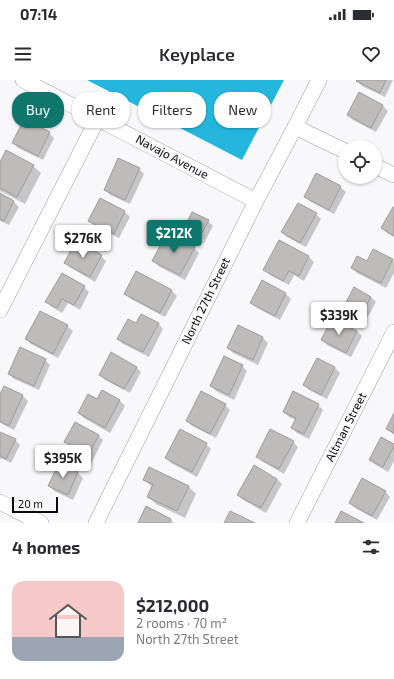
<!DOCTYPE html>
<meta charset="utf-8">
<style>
body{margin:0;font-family:"Exo 2",sans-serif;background:#f2f2f3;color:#2b2b33;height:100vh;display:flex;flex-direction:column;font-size:15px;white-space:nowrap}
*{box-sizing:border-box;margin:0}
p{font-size:13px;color:#7c7c81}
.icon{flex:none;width:22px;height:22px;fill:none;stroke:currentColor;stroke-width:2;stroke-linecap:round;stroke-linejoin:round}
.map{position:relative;height:443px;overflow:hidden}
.details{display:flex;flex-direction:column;background:#fff;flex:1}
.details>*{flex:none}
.top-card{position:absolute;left:12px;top:12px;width:370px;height:36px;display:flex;gap:8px}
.tools{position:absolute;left:338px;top:60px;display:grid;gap:8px}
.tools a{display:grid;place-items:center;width:44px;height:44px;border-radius:50%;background:#fff;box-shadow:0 1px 3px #0004;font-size:20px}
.scale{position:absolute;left:12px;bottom:10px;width:46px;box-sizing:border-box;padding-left:4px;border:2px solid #0b0b0c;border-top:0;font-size:11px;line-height:14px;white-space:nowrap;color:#0b0b0c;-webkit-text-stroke:3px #f8f8fa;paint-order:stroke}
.price{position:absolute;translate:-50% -34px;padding:0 9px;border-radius:4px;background:#fff;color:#222;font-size:13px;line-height:26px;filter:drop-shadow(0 1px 2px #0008)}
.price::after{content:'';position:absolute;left:50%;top:24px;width:12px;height:9px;margin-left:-6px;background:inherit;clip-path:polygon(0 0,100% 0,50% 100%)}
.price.on{background:#0f766e;color:#fff}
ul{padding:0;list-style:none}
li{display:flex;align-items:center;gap:12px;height:100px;padding:0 12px}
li+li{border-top:1px solid #e1e1e2}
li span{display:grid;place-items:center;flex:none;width:112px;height:80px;border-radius:12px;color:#555}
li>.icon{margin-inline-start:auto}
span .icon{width:48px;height:48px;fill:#fffc;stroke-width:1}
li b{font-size:17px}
h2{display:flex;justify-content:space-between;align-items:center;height:48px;padding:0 12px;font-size:17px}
.chip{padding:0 14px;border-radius:16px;background:#fff;box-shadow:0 1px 3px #0004;font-size:14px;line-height:36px}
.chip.on{background:#0f766e;color:#fff}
.status{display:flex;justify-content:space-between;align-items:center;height:28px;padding:0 20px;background:#fff;direction:ltr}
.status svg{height:11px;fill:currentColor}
header{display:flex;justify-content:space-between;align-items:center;height:52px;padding:0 12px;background:#fff;font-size:18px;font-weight:600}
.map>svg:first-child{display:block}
.water{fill:#24b6dc}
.shadow{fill:#0003;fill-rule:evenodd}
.building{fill:#bebcbb;stroke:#9e9c9b}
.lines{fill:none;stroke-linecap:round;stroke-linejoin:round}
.minor-casing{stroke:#9e9ea0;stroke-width:16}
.minor{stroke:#fff;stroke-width:15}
.labels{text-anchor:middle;stroke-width:3.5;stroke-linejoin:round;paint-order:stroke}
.street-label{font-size:12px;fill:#0b0b0c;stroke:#f8f8fa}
</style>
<div class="status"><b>07:14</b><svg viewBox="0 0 49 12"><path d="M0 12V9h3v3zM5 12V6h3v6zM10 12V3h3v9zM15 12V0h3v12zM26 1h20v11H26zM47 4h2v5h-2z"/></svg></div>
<header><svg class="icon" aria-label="menu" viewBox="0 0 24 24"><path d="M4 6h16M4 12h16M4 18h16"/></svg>Keyplace<svg class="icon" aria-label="heart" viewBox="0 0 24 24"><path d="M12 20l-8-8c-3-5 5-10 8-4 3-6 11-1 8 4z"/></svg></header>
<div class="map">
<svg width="394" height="443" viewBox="0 0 394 443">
<rect width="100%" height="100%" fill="#f8f8fa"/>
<polygon class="water" points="87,0 284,0 242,80"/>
<g class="shadow">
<polygon points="358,0 393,0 385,17 362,6 357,1"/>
<polygon points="383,26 388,31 376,52 353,40 348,35"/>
<polygon points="49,53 54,58 43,80 18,68 13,62"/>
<polygon points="0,84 33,86 41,93 25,124 0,111"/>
<polygon points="139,89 144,94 130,124 110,115 105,110"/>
<polygon points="340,107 346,112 334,134 311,122 305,116"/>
<polygon points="0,115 14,122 19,127 9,145 0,141"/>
<polygon points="100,119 125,132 130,137 119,158 94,146 89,140"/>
<polygon points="394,128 394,157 387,153 382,148"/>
<polygon points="316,134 321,139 306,167 287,157 282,152"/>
<path d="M208 141 213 146 204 163 190 155 185 150ZM189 152 204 160 203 161 189 154Z"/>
<polygon points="194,168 199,173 185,200 158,186 153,180"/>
<polygon points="373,170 394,181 394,193 386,208 357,193 352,188 367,183"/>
<polygon points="101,176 106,181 95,202 71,188 65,183"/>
<polygon points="309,177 314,182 304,201 294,195 289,205 270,195 265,190"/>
<polygon points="262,202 286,214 291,219 280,240 257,228 251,223"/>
<polygon points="84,207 89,212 80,230 68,223 62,233 52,227 47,222"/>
<polygon points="171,210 177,216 165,237 131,219 126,214"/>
<polygon points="371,217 376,222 364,244 348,235 343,230"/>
<polygon points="158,243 163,249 149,277 123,264 118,259 137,245"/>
<polygon points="67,246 73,251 58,278 31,264 26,259"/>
<polygon points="357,251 362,256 351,277 327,265 322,260"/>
<polygon points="263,258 268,263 258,285 233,273 228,268"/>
<polygon points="317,279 335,288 340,293 327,319 309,310 304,305"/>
<polygon points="45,280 50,285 39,310 14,299 9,294"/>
<polygon points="242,286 247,291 234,320 216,311 211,306"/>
<polygon points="136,287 141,292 130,313 105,300 100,295"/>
<polygon points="4,307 23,316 28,321 14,350 0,343 0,316"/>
<polygon points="103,311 120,321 125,326 110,353 84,338 79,333 98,321"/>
<polygon points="225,325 230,330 216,358 192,346 187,341"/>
<polygon points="318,325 323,330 309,359 297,353 292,348 296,340 289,337 284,332"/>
<polygon points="394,335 394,355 387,349"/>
<polygon points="0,353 15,360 20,365 11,383 1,378 0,380"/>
<polygon points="98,355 103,360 89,388 77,383 72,377 77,370 71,366 66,361"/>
<polygon points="293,362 298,367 284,394 263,382 258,377"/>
<polygon points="206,364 211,369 197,397 171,383 166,378"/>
<polygon points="394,365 394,381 388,392 376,385 370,380"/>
<polygon points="59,385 78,393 83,398 73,420 54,411 49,406"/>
<polygon points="277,399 282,404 266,433 243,420 238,415"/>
<polygon points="144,400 188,406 196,414 185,438 156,424 148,417 152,407"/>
<polygon points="385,411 390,417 377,440 355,428 350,423"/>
<polygon points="147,427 171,440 174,443 139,443"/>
</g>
<g class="building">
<polygon points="357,0 386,0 380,13 356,1"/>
<polygon points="359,12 383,25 371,48 347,35"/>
<polygon points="24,39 50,52 38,76 12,63"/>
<polygon points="6,70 34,85 17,117 0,108 0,82"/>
<polygon points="118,78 140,88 125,120 104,110"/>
<polygon points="316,93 341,106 329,130 304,117"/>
<polygon points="0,113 14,121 4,141 0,139"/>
<polygon points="100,118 125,131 114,154 88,141"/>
<polygon points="298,123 317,133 300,163 281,152"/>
<polygon points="393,127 394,127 394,156 381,148"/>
<polygon points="192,132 209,140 199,158 183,150"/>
<polygon points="167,153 195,167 180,195 152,181"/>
<polygon points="279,160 309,176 299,196 289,191 283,201 263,190"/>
<polygon points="76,161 102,175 90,197 64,183"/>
<polygon points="373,169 393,179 381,203 351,188 357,176 367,181"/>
<polygon points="136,191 172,210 160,233 124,214"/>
<polygon points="62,193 85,206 74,225 62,219 57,228 45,222"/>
<polygon points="262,200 286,213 275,236 250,223"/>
<polygon points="354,207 371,217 359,239 342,230"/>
<polygon points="40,231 68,245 53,274 25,259"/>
<polygon points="141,234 159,243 143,272 117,259 128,239 136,243"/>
<polygon points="332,238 357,251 346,273 321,260"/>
<polygon points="238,245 263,257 253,280 227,268"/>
<polygon points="20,267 46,279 34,306 8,294"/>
<polygon points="111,272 137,287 124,309 99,295"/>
<polygon points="224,276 243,285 229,315 210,306"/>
<polygon points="317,278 335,287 321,315 303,305"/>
<polygon points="4,306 23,315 9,346 0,341 0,314"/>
<polygon points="102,310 120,320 105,348 78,333 88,314 97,319"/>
<polygon points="201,311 226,324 210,354 186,341"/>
<polygon points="293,311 319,324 304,354 291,348 296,338 283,332"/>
<polygon points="394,333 394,353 386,349"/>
<polygon points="75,342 99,355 83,384 71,378 76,368 64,362"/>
<polygon points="180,349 207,363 192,392 165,378"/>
<polygon points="270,349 294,361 279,389 256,377"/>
<polygon points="0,352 16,359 6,379 0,376"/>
<polygon points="381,357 394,364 394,366 383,387 369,380"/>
<polygon points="59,383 78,392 68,415 48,406"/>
<polygon points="254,385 277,399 261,428 237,415"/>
<polygon points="149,387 189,406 177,431 147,417 153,404 143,400"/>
<polygon points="362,398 386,411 372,436 349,423"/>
<polygon points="146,426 171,439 169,443 138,443"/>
<polygon points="230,431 255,443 224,443"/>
<polygon points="341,431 364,443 335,443"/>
</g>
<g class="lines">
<g class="minor-casing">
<g id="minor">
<polyline points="23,0 256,121"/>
<polyline points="295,47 345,71"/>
<polyline points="375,86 394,95"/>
<polyline points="0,230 98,38"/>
<polyline points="0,422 41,443"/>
<polyline points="96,443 256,121 295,47 319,0"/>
<polyline points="297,443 394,252"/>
</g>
</g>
<use href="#minor" class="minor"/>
</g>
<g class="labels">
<g class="street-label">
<text transform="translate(172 77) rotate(28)" y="4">Navajo Avenue</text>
<text transform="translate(206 221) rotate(-64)" y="4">North 27th Street</text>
<text transform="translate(346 347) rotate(-63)" y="4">Altman Street</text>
</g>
</g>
</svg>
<div class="tools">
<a><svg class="icon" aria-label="locate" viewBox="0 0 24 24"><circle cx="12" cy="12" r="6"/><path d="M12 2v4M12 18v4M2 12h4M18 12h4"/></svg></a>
</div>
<div class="scale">20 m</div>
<b class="price on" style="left:174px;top:174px">$212K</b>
<b class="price" style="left:83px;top:179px">$276K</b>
<b class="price" style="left:339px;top:256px">$339K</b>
<b class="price" style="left:63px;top:399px">$395K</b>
<div class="top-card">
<a class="chip on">Buy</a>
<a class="chip">Rent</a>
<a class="chip">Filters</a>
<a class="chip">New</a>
</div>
</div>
<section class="details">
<h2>4 homes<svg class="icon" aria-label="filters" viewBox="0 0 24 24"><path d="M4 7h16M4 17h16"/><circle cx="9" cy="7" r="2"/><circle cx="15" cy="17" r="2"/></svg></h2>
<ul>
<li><span style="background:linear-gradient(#f6c9c9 70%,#9aa5b1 0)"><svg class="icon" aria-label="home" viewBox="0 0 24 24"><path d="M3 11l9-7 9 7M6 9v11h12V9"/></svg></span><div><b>$212,000</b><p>2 rooms · 70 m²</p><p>North 27th Street</p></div></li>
</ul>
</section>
